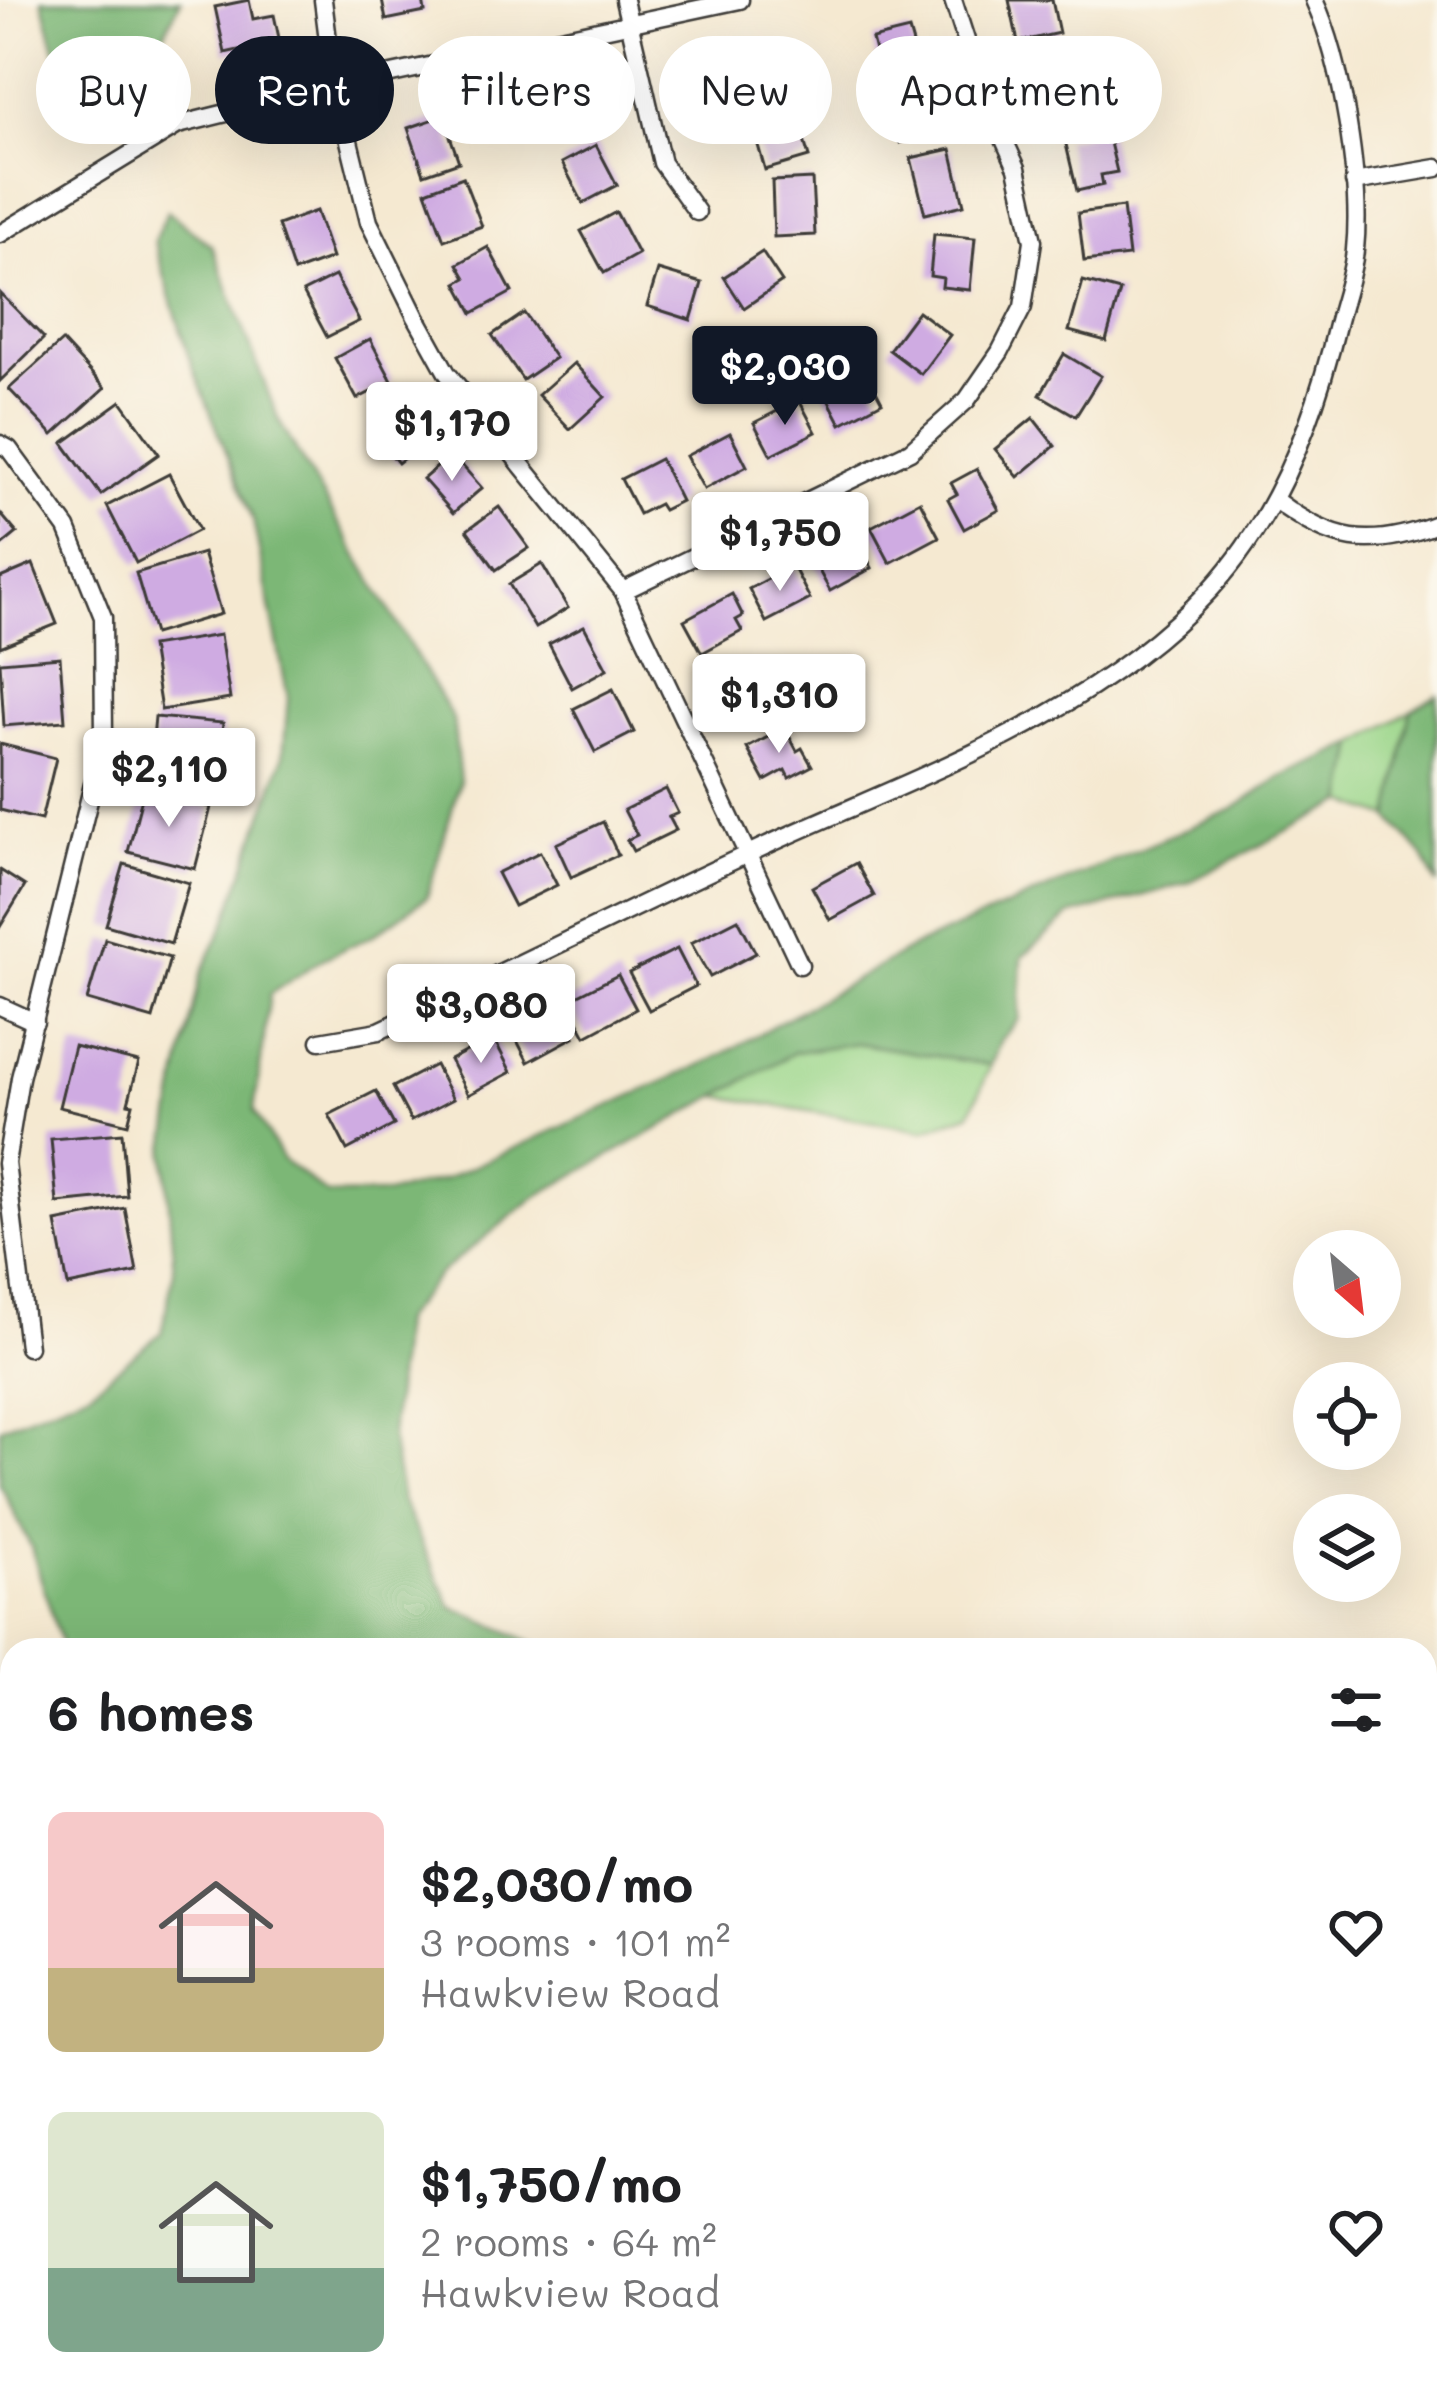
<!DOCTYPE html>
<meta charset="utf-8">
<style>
body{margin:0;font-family:Mali,sans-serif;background:#f2f2f2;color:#202124;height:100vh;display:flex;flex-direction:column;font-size:45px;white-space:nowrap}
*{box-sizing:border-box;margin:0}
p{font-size:39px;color:#757577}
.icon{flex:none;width:66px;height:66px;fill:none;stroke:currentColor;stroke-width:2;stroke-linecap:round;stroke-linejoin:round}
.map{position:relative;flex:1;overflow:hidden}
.sheet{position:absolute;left:0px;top:1638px;width:1437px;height:771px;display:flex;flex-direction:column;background:#fff;border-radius:36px 36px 0 0;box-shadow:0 12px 48px #0002}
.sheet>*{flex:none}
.guide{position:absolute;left:36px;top:36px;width:1365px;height:108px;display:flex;gap:24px}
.needle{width:78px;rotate:152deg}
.fabs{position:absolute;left:1293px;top:1230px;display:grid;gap:24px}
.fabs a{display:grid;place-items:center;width:108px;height:108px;border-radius:50%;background:#fff;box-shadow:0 12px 48px #0002;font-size:60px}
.price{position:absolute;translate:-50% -102px;padding:0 27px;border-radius:12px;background:#fff;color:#222;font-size:39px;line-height:78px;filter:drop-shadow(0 3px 6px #0008)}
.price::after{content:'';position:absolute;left:50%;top:72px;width:36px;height:27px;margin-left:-18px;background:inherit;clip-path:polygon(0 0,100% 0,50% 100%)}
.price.on{background:#111827;color:#fff}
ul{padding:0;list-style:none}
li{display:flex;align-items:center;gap:36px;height:300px;padding:0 48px}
li span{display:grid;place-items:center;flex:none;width:336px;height:240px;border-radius:18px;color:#555}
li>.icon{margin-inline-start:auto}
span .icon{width:144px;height:144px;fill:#fffc;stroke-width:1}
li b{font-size:51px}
h2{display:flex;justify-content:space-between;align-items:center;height:144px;padding:0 48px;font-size:51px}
.tag{padding:0 42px;border-radius:54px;background:#fff;box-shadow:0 12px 48px #0002;font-size:42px;line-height:108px}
.tag.on{background:#111827;color:#fff}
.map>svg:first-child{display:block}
.green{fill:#9bd68a;stroke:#5c7953;stroke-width:3}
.forest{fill:#7cb776;stroke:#4c6a49;stroke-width:3}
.building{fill:#cfabe2}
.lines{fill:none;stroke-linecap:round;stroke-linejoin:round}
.street-casing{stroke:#3d3b37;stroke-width:21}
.street{stroke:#fff;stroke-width:16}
</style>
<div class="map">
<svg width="1437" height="2408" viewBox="0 0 1437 2408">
<rect width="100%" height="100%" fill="#fbf7ec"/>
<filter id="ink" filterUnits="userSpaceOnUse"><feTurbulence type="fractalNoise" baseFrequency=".00833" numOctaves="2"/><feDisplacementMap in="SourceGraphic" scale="24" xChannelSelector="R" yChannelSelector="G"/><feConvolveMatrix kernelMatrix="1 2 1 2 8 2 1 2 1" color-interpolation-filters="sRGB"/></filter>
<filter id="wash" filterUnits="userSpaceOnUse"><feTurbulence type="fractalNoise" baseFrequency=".004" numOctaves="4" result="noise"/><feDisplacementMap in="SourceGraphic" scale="48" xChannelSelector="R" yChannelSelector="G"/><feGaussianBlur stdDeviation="2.7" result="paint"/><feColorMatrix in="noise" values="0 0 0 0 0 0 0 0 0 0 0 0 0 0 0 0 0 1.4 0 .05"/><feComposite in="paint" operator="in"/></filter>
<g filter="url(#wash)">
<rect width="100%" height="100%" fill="#f5e9d1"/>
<g class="green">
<polygon points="1411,711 1390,818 1345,802 1356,744"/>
<polygon points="856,1043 991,1065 970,1114 923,1130 717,1096 795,1052"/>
</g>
<g class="forest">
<polygon points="42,0 181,0 151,60 147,89 129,114 98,120 74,101 62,75"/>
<polygon points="167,211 212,246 279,421 453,719 460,781 427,897 377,933 321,960 270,994 254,1111 283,1160 328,1195 387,1194 445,1179 714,1059 917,945 1233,809 1279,778 1356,744 1345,802 1187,883 1069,916 1022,957 1019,1019 1001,1040 991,1065 856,1043 795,1052 534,1198 439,1274 401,1321 391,1438 402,1501 451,1606 550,1650 63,1650 31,1547 0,1484 0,1428 90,1391 161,1333 174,1271 165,1154 175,1093 201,974 226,922 283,757 288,698 253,520 188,355 154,241"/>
<polygon points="1437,695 1437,885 1423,856 1390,818 1411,711"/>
<polygon points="12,2046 12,2178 0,2185 0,2054"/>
<polygon points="225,2397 391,2397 394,2408 223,2408"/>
</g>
<g id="blocks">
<g class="building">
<polygon points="249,0 253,19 274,15 282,52 258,58 256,46 225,53 215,7"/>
<polygon points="382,0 423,0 425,12 386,20"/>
<polygon points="1009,0 1052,0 1059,33 1018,42"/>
<polygon points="909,30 921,72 883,83 872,39"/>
<polygon points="1081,55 1095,108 1052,121 1037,67"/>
<polygon points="724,72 726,83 747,79 753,116 714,125 701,77"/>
<polygon points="919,79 941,122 900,143 878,101"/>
<polygon points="590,80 600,124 544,137 539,113 558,108 553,88"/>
<polygon points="793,104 809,157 765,170 750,117"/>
<polygon points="443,116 459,162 424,174 408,128"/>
<polygon points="1107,130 1117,172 1101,175 1103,185 1077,191 1065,140"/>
<polygon points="596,145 617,185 583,203 562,163"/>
<polygon points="951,149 964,205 925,214 911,158"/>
<polygon points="463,177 482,226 444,240 426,191"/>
<polygon points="812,179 815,235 774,237 772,181"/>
<polygon points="1123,207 1129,256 1084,261 1078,213"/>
<polygon points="316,211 332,258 294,272 278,225"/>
<polygon points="616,212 638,254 604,273 581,231"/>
<polygon points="934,234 975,238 970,290 942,287 943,278 930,276"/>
<polygon points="488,247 512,292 473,313 457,283 466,278 458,264"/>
<polygon points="762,252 782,282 744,308 724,277"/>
<polygon points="658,270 702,283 691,320 647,306"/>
<polygon points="335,276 359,321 327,337 303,292"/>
<polygon points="1083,281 1120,291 1106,341 1069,331"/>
<polygon points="0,293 44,338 0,381"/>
<polygon points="918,311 950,335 921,374 889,350"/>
<polygon points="524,313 555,358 523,380 492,335"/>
<polygon points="370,339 392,381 357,399 335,358"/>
<polygon points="62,341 105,388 53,435 9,389"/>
<polygon points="1064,354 1101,376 1076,416 1040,395"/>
<polygon points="860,360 882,402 841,424 819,382"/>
<polygon points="574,363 605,397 570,429 538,395"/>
<polygon points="405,398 434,434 398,463 369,427"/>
<polygon points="799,400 816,432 771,455 754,423"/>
<polygon points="121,401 159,454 101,495 63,443"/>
<polygon points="1033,418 1055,446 1018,477 995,449"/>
<polygon points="730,433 747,466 704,489 686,456"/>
<polygon points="452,454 482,488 453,513 423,479"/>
<polygon points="660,459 681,501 663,510 659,504 639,514 621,479"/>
<polygon points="977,469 999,510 964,529 948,499 957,494 951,483"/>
<polygon points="169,474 199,530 136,563 107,506"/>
<polygon points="920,501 939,537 890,563 871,527"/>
<polygon points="499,507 529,548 496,570 467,530"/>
<polygon points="0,513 17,533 0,547"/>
<polygon points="855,536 872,568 830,591 812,558"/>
<polygon points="203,553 221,614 154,634 136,573"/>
<polygon points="33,564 57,624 0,647 0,578"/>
<polygon points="542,564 568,608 535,628 509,584"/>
<polygon points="793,566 810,599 766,622 749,589"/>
<polygon points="732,594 743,616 736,620 742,631 702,653 684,620"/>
<polygon points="584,626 607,669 572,688 549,644"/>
<polygon points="220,635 230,699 161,710 151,646"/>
<polygon points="60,657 65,721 4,726 0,662"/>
<polygon points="613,689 634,732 595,752 573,709"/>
<polygon points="155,717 223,723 217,787 149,782"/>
<polygon points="785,728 797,751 802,748 812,766 789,778 785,770 765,781 747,748"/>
<polygon points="0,744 56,758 41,820 0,810"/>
<polygon points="666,789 678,813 669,817 676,830 633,851 627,840 637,835 624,810"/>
<polygon points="144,790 211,807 195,869 128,852"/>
<polygon points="603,822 618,855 571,877 556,844"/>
<polygon points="540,852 557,885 514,906 497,873"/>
<polygon points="856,863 874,896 830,920 812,887"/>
<polygon points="124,864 189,883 171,944 106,925"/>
<polygon points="0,870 25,886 0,927"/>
<polygon points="738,919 756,953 710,977 691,943"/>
<polygon points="105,939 170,958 153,1019 87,1000"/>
<polygon points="677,949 696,986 649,1010 629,973"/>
<polygon points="618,975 636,1009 586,1036 567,1001"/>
<polygon points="557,1005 574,1037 528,1062 511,1029"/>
<polygon points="493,1037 511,1072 468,1095 450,1060"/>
<polygon points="74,1046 139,1062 128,1103 133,1104 128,1124 59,1107"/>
<polygon points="435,1065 453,1099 411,1121 393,1087"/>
<polygon points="376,1091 394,1125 347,1150 329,1115"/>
<polygon points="122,1133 127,1196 57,1203 51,1139"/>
<polygon points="125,1208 137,1272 68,1286 56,1222"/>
</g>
</g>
</g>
<g filter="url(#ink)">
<use href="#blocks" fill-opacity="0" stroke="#3d3b37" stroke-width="3"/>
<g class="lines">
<g class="street-casing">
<g id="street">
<polyline points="323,0 332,72 369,222 416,317 447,373 623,591 800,965"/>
<polyline points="624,0 662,163 697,212"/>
<polyline points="1354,182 1437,168"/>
<polyline points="0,234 178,125 335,86 740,0"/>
<polyline points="0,444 9,449 67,528 103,617 104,740 20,1078 6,1163 28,1347"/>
<path d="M1275 500C1331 543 1370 550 1437 524"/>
<polyline points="623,591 910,451 967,400 1000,352 1023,307 1033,241 1017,168 984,96 953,0"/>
<polyline points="0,1006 35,1022"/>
<path d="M320 1041 379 1031C508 970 635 906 765 846 920 775 1092 717 1211 589 1278 516 1316 415 1338 321 1344 298 1353 273 1355 250 1362 183 1342 60 1314 0"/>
</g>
</g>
<use href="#street" class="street"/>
</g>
</g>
</svg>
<div class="fabs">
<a><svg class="needle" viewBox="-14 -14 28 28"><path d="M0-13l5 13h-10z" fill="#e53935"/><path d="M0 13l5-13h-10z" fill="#757577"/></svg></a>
<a><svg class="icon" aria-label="locate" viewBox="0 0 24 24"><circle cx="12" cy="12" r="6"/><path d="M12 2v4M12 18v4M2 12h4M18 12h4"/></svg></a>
<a><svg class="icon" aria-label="layers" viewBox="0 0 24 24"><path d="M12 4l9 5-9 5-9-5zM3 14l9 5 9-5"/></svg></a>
</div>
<b class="price on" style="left:785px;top:428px">$2,030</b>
<b class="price" style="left:452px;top:484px">$1,170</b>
<b class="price" style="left:780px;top:594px">$1,750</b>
<b class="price" style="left:779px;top:756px">$1,310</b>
<b class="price" style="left:169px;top:830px">$2,110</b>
<b class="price" style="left:481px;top:1066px">$3,080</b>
<div class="guide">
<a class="tag">Buy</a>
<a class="tag on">Rent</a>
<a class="tag">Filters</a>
<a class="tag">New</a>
<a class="tag">Apartment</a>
</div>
<section class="sheet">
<h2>6 homes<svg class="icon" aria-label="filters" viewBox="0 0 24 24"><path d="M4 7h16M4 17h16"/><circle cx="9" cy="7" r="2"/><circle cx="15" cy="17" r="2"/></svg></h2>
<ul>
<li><span style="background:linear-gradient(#f6c9c9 65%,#c2b280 0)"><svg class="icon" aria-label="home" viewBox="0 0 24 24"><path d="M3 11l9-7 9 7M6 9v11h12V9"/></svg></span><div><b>$2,030/mo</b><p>3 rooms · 101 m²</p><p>Hawkview Road</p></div><svg class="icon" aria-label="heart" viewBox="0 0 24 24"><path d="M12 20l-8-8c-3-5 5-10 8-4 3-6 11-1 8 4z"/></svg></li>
<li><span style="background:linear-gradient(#dfe7d0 65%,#7fa58c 0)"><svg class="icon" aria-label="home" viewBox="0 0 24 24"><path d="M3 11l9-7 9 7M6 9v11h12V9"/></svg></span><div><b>$1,750/mo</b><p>2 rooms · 64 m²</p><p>Hawkview Road</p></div><svg class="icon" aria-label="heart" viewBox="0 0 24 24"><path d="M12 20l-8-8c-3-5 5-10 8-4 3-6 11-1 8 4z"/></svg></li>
</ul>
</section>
</div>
